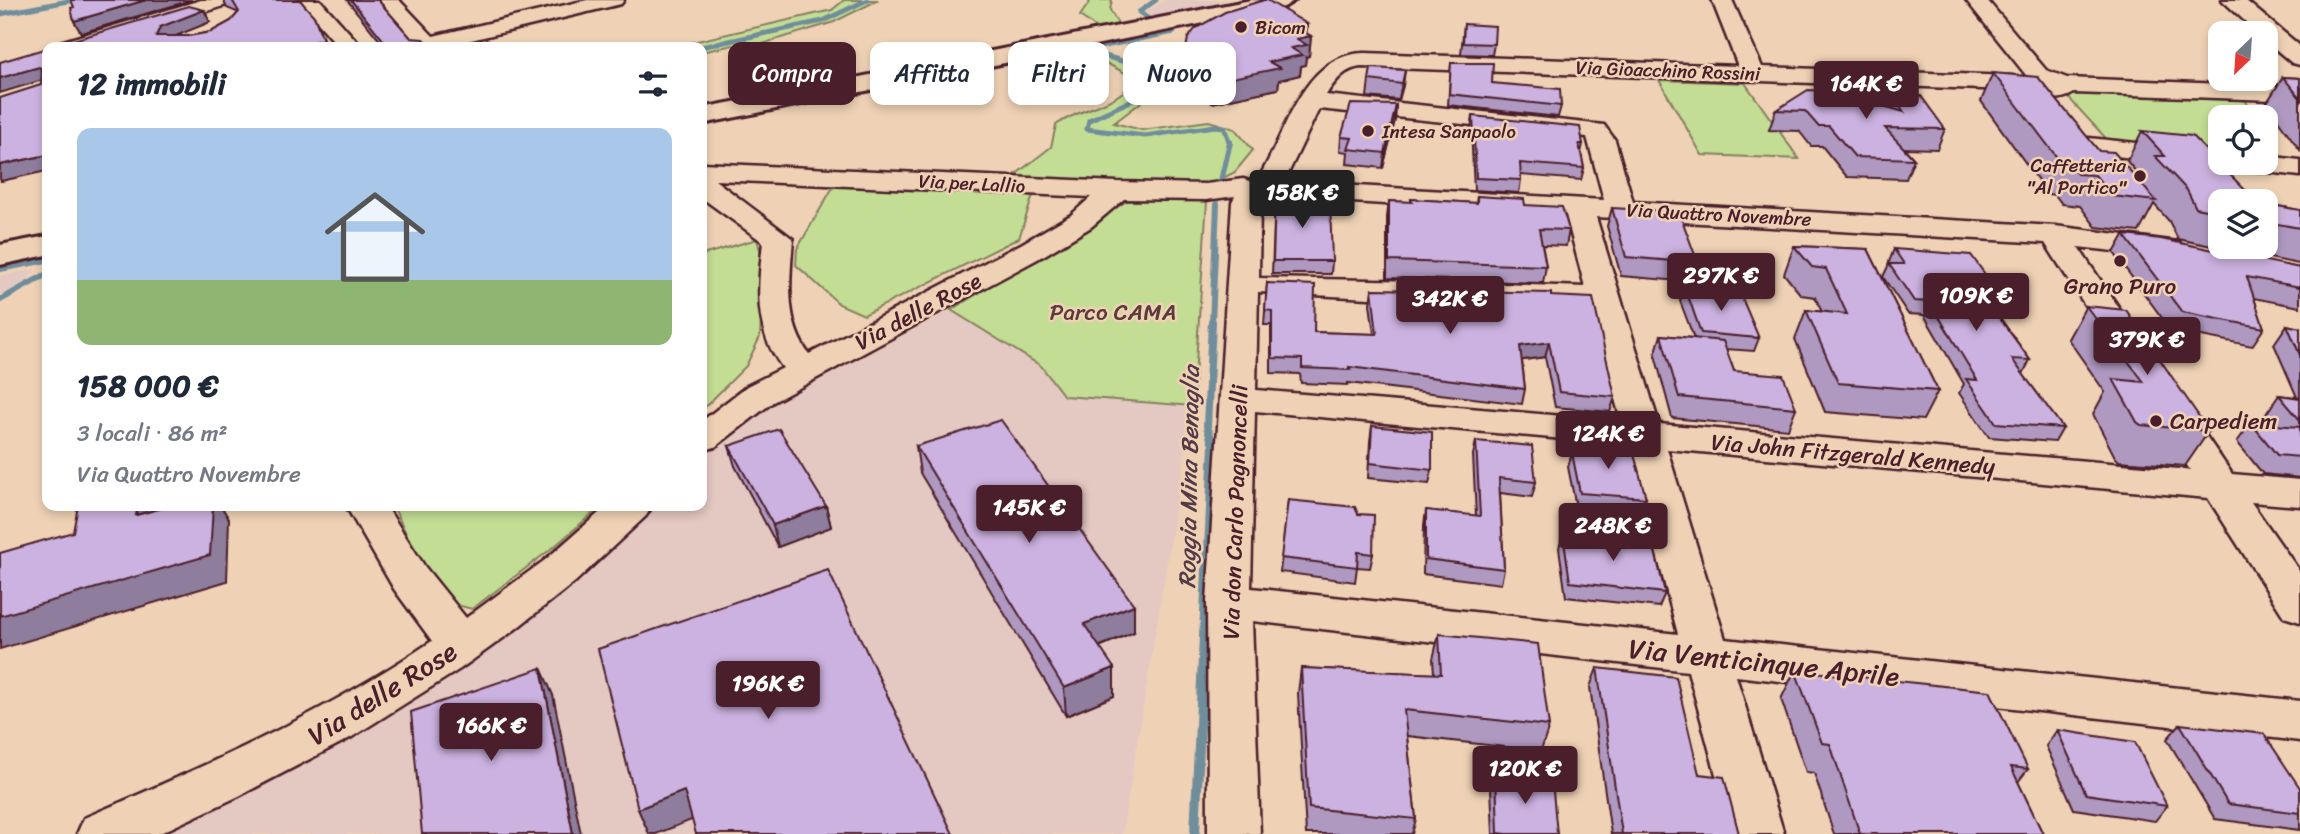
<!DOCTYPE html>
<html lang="it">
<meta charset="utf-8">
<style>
body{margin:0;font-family:Sriracha,sans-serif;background:#f2f2f3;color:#1f2937;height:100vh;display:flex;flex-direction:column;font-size:26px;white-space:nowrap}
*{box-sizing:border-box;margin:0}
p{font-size:23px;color:#747a83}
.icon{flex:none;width:38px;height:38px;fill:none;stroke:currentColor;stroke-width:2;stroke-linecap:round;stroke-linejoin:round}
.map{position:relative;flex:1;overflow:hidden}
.side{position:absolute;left:42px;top:42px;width:665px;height:469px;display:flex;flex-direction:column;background:#fff;border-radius:14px;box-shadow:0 4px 10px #0003}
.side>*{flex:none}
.guide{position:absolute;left:728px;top:42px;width:665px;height:63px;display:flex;gap:14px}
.needle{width:46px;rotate:205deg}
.buttons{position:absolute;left:2208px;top:21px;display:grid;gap:14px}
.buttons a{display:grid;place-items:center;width:70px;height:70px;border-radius:14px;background:#fff;box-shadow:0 4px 10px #0003;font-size:35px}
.price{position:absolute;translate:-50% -60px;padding:0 16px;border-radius:7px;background:#4a1f2b;color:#fff;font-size:23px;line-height:46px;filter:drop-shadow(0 2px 4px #0008)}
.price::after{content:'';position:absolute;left:50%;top:42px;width:21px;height:16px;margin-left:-10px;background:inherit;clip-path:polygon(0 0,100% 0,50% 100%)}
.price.active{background:#222;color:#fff}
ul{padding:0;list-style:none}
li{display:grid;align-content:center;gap:14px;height:371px;padding:0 35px}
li+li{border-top:2px solid #e0e1e3}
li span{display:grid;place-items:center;height:217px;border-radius:14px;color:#555}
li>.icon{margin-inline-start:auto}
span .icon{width:126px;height:126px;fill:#fffc;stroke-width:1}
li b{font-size:30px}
h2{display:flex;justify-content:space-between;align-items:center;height:84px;padding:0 35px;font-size:30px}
.tag{padding:0 24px;border-radius:14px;background:#fff;box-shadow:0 4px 10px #0003;font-size:24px;line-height:63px}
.tag.active{background:#4a1f2b;color:#fff}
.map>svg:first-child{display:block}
.built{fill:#e4c8c2}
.green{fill:#c3dd94;stroke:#867e60;stroke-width:2}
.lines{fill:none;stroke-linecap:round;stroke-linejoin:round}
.stream-far3{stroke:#6f8d9b;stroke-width:5}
.stream-far2{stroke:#6f8d9b;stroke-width:6}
.stream-far1{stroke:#6f8d9b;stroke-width:8}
.stream{stroke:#6f8d9b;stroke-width:10}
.minor-casing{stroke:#4a1f2b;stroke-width:5}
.major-casing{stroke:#4a1f2b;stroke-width:6}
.minor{fill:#efd2b5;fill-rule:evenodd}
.major{fill:#efd2b5;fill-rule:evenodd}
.wall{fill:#af99c1;stroke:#4a1f2b;stroke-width:2}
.shaded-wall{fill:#8f7d9d;stroke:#4a1f2b;stroke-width:2}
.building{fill:#ccb2e0;stroke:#4a1f2b;stroke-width:2}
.poi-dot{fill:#4a1f2b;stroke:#efd2b5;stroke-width:2.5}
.labels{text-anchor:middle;stroke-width:5;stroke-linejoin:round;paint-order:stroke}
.far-poi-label{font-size:19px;fill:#4a1f2b;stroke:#efd2b5;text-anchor:start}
.far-street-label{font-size:19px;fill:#4a1f2b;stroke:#efd2b5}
.poi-label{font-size:23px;fill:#4a1f2b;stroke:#efd2b5}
.street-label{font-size:23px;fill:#4a1f2b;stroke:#efd2b5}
.park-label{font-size:23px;fill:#5c3c3b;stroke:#efd2b5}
.water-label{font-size:24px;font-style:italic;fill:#533a47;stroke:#efd2b5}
.near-street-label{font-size:28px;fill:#4a1f2b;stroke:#efd2b5}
</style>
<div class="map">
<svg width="2300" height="834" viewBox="0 0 2300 834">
<rect width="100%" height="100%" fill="#efd2b5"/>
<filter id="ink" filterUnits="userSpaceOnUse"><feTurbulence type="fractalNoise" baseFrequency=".0143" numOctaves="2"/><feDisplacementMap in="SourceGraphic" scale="14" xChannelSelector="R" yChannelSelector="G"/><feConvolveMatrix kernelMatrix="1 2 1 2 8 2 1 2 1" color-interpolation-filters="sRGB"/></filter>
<g filter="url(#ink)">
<g class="built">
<polygon points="1166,0 1246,0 1154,18 1145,12"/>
<polygon points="35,269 25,284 0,294 0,276"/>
<polygon points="951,310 1041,366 1065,396 1193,406 1122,834 134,834 519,626 654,506 702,506 702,453 719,434"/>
</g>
<g class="green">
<polygon points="844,0 878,0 834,22 739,51 733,45 702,52 702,47 671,47 832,10"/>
<polygon points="1091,0 1112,0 1110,10 1120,27 1102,32 1080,16"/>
<path d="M1077 50 1166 74 1161 87 1114 123 1142 130 1209 121 1235 129 1253 150 1235 172 1206 187 1045 181 1015 175 1051 147 1056 125C1079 108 1122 104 1135 78L1102 61 1055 56 1063 51Z"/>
<polygon points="1659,80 1745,83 1799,159 1702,155"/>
<polygon points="2082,90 2244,99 2257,117 2221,117 2221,156 2113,146 2067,96"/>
<polygon points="836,182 1034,192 1019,238 864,315 839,304 796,265 797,249"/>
<polygon points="1130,199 1207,201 1193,406 1064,396 1041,366 951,310"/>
<polygon points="757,239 767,275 762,300 760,337 746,366 702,410 702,255"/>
<polygon points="393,506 601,506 555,546 472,609 453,604 421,565"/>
</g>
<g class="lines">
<g class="stream-far3">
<polyline points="0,14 74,0"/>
<polyline points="1150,20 1139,12 1156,0"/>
<polyline points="1168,29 1174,32 1085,50 1166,74 1161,87 1089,120 1087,129 1145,136 1215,126 1224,127 1230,144"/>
<polyline points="701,47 823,21 867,0"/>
</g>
<g class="stream-far2">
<polyline points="1221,181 1230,142"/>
<polyline points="0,269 47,260"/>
<polyline points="0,300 47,274"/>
<polyline points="1212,324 1217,204"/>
</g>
<polyline class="stream-far1" points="1208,550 1213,445 1207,426 1212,322"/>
<polyline class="stream" points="1195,834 1208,548"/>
<g class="minor-casing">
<g id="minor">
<polygon points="201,0 233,0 230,4 91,47 57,47 60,42"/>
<polygon points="298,0 320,0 362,47 339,47"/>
<polygon points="377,0 399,0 433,36 587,0 624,0 621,4 442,47 417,47"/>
<path d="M1712 0H1732L1762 67 2012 76 2040 84 2030 80 1966 0H1987L2046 70 2067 78 2300 87V101L2074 93C2056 105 2030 96 2010 90L1362 67C1345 68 1335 81 1326 95L1604 125 1615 140 1633 202 2055 226 2179 242 2183 248 2179 254 2168 257 2078 247 2146 348 2141 355 2129 358 2117 355 2045 243 1596 217 1659 424 2190 470 2151 409 2156 401 2169 398 2182 401 2232 474 2300 480V506L2251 502 2300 572V622L2284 617 2208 498 1667 449 1725 639 2300 701V741L1736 676 1784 834H1732L1688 671 1252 621 1260 834H1208L1207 602 1232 202 1235 196 1206 200 1124 199 1091 227 1043 256 773 402 715 447 702 451V421L747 386 783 368C753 329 758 288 763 242L702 198V163L1117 182 1206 184 1243 179 1263 185 1285 182 1604 200 1587 137 1319 109 1285 180H1265L1261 174C1287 130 1303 54 1365 53L1738 66ZM715 180 1091 197 1071 215 1021 244 809 354C784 321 790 278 793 239ZM1285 198 1566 215 1585 287 1501 284 1490 287 1485 294 1490 301 1501 304 1590 306 1621 421 1256 390 1258 292 1425 301 1436 298 1441 291 1436 284 1425 281 1259 278 1260 202ZM1255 411 1628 445 1678 634 1251 588Z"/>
<polygon points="2222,0 2245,0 2300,46 2300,65 2292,63 2266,41 2266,33 2258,33"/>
<polygon points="2089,138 2221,152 2221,163 2233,163 2221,168 2080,152 2076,146 2080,140"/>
<polygon points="2266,156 2300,160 2300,176 2241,169 2237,163 2266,163"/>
<path d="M346 506H386L425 567 466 618 545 560 607 506H652L646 516 575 582 513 631 460 669 352 737 239 796 158 834H77L84 818C204 767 324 714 432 641L394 589Z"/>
</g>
</g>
<g class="major-casing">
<g id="major">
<polygon points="1251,0 1295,0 1284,7 702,124 702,108"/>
<polygon points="47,236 47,255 0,265 0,245"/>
</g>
</g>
<use href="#minor" class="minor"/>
<use href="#major" class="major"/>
</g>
<g class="wall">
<polygon points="223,0 300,0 319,28 50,47 204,10 210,22 174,36 189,36 211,32 231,21 238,13 237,12 227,8"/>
<polygon points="347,0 378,0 411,38 436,47 380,47 378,43 381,42"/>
<polygon points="1307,24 1306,33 1311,36 1309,56 1306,57 1305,65 1301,66 1300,75 1279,80 1278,89 1212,103 1188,81 1185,70 1186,49"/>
<polygon points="1464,24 1494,44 1492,55 1461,54"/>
<polygon points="1451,63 1492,83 1561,106 1558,117 1448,105"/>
<polygon points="1405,70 1399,100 1367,97 1369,80"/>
<polygon points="1993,73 2140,182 2142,179 2127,161 2142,131 2221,201 2221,247 2266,247 2266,204 2300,210 2300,261 2298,264 2178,239 2169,221 2154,204 2139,232 2096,227 2080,206 2062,204 2055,195 2048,194 1981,101"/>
<polygon points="2283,77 2300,78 2300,150 2266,104"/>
<polygon points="1891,94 1945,129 1937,149 1904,148 1914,159 1906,179 1847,177 1822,146 1811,146 1799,131 1769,130 1776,110 1886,107"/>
<polygon points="1396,105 1395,120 1383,168 1347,164 1348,152 1340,151 1341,137"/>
<polygon points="1473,116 1583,144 1581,153 1584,168 1581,180 1521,175 1521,180 1519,193 1474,190 1471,128"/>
<polygon points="1477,196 1525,205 1569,230 1566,246 1542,245 1546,266 1543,283 1387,278 1387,217 1389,201 1411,202 1411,199 1476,203"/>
<polygon points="1275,197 1332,261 1331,274 1272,274"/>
<polygon points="1612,208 1698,263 1692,282 1621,276 1607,226"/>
<polygon points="2124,235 2300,268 2300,307 2254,298 2264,328 2252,346 2171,330 2114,253"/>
<polygon points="1794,246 1868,249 1938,391 1923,420 1825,412 1795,339 1806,310 1822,312 1815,297 1801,295 1784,274"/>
<polygon points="1894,249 2003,299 1996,312 2030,360 2023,374 2063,428 2055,442 1989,437 1959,393 1964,384 1924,315 1908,314 1883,277 1889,264 1890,264 1889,262"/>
<polygon points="1267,283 1314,332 1374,334 1370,304 1372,289 1551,296 1615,397 1610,412 1555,407 1545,357 1522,360 1525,389 1522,404 1348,383 1348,385 1301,383 1300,374 1271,373 1271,325 1264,325"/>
<polygon points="1685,287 1759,338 1754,351 1726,349 1734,371 1796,408 1788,429 1672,418 1655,355 1661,335 1694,338 1680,301"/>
<polygon points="2086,306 2209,431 2185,466 2119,461 2115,457 2093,414 2105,392 2068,339"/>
<polygon points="2287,325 2300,328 2300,478 2263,474 2237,442 2251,423 2274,425 2266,414 2279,395 2297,397 2274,344"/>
<polygon points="1372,426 1432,470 1429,484 1368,478 1370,441"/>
<polygon points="1476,441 1536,482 1532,497 1500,493 1504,569 1501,584 1423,574 1424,525 1426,510 1476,516 1473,455"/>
<polygon points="1580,443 1646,498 1641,513 1576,507 1568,467 1572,453 1577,453"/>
<polygon points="729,446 826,506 831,527 778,547 735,466"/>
<polygon points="916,446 1134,632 1099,647 1114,696 1066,716 920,473"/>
<polygon points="1288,500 1373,554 1370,568 1357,567 1355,582 1280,572"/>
<polygon points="1563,534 1665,593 1659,607 1566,597 1559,548"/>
<polygon points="1439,634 1549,726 1541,751 1407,736 1416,819 1412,834 1306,834 1298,693 1301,668 1434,674 1433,659"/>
<polygon points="1597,668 1699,774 1739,834 1611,834 1590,687"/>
<polygon points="1795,670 2028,769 2018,782 2043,834 1834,834 1814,773 1806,772 1781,699"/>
<polygon points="2180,724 2300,788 2300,830 2215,819 2167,739"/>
<polygon points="2057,730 2167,806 2155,821 2074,809 2046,746"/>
<polygon points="1496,773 1557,834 1493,834 1491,788"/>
</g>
<g class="shaded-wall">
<polygon points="146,0 192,0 81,33 74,21"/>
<polygon points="204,10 210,22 166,40 156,36 160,27"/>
<polygon points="314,16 319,28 326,47 319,47 316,41"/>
<polygon points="1307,24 1306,37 1311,36 1309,56 1306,57 1305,65 1301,66 1300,75 1279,80 1278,89 1212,103 1213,82 1269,62 1294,26"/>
<polygon points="39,67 46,79 0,93 0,78"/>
<polygon points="1405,70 1403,86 1399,100 1402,84"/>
<polygon points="1396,105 1395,120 1383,168 1385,153"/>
<polygon points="47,155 47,171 1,181 0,179 0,165"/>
<polygon points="1549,342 1545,357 1517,361 1520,346"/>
<polygon points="138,506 158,506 154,541 136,515"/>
<polygon points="213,506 221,506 229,519 227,581 0,649 0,616"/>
<polygon points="826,506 831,527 778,547 773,525"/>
<polygon points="1134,605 1134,632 1086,652 1084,624"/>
<polygon points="541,668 553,695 581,834 573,834"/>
<polygon points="1114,668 1114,696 1066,716 1064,688"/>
<polygon points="684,791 694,819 656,834 649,834 638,809"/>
</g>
<g class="building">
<polygon points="71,0 146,0 74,21 71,8 74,7"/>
<polygon points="232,0 300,0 314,16 323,40 316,41 320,47 50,47 189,6 204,10 160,27 156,36 189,36 211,32 231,21 239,12"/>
<polygon points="351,0 378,0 411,38 423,39 436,47 383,47 378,43 384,41"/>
<polygon points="1264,0 1267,0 1307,24 1294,26 1311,36 1297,39 1307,45 1291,48 1302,55 1269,62 1280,68 1213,82 1189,61 1186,49 1188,38 1196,28 1225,12"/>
<polygon points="1464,24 1495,26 1494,44 1463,43"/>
<polygon points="47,48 47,155 0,165 0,98 41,85 42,69 39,67 0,78 0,62"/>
<polygon points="1451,63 1493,63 1492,83 1560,89 1561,106 1449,94"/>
<polygon points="1371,68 1405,70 1402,84 1369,80"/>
<polygon points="1993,73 2038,77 2099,151 2114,152 2156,201 2112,196 2095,175 2077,174 2071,165 2062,164"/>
<polygon points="2283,77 2300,78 2300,98"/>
<polygon points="1808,90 1831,91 1904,112 1891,94 1921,96 1945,129 1885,128 1914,159 1855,157 1829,126 1818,126 1805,111 1776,110"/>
<polygon points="1351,104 1396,105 1385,153 1348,149 1352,138 1341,137"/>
<polygon points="1473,116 1580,127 1583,144 1579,144 1584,168 1520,163 1521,180 1476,178"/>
<polygon points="2142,131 2192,136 2256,201 2221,201 2221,213 2196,208 2187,190 2155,156 2165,156"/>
<polygon points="1477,196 1524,199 1525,205 1562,207 1569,230 1539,229 1546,266 1389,261 1389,201 1412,202 1411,199 1477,203"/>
<polygon points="1275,197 1330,201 1332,261 1273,261"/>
<polygon points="2266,204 2300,210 2300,228 2266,222"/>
<polygon points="1612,208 1679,212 1698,263 1626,257"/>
<polygon points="2124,235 2161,239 2300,268 2300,287 2247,277 2264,328 2182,312"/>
<polygon points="1794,246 1868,249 1938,391 1838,383 1806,310 1847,314 1826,269 1812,267"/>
<polygon points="1894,249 1971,255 2003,299 1985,298 2030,360 2012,359 2063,428 1996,423 1966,379 1977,380 1930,302 1914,301 1889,264 1904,264"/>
<polygon points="1267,283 1315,285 1314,332 1377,334 1372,289 1551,293 1551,296 1593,298 1615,397 1559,392 1549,342 1520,346 1525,389 1349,367 1350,370 1302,368 1302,359 1272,358 1272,311 1265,310"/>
<polygon points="1685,287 1739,291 1759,338 1701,333"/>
<polygon points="2086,306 2126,310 2209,431 2141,425 2137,422 2113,379 2144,382"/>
<polygon points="2287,325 2300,328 2300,355"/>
<polygon points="1661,335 1723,341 1734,371 1783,375 1796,408 1679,397"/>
<polygon points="2279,395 2300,398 2300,420"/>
<polygon points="1001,420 1134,605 1084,624 1114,668 1064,688 916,446"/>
<polygon points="2251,423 2300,427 2300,457 2277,455"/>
<polygon points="1372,426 1432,432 1432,470 1370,463"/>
<polygon points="779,429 826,506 773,525 729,446"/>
<polygon points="1476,441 1532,446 1536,482 1499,478 1504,569 1426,559 1426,510 1480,516"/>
<polygon points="1580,443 1632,447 1646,498 1580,493 1572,453 1582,454"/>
<polygon points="1288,500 1355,507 1358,514 1374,515 1373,554 1358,552 1357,567 1281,558"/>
<polygon points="78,506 138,506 136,515 170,506 213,506 210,555 0,616 0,553 73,532"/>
<polygon points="1563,534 1653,543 1665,593 1570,582"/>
<polygon points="828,570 953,834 696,834 684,791 638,809 598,649"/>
<polygon points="1439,634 1538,644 1549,726 1404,710 1416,819 1309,808 1301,668 1441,674"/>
<polygon points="541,668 573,834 422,834 411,712"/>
<polygon points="1597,668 1676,677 1699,774 1724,777 1739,834 1622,834"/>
<polygon points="1795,670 1990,691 2028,769 2011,767 2043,834 1860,834 1830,744 1822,743"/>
<polygon points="2180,724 2264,734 2300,788 2300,813 2228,804"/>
<polygon points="2057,730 2135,742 2167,806 2086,794"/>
<polygon points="1496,773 1552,781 1557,834 1507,834 1498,833"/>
</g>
</g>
<g class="poi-dot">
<circle cx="1241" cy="27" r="7"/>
<circle cx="1368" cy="131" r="7"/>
<circle cx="2140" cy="176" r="7"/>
<circle cx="2120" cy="261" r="7"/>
<circle cx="2156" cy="421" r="7"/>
</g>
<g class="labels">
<g class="far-poi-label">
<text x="1255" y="34">Bicom</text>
<text x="1382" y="138">Intesa Sanpaolo</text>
<text x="2126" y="172" text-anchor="end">Caffetteria<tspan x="2126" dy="22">"Al Portico"</tspan></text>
</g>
<g class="far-street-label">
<text transform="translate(1668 70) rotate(2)" y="7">Via Gioacchino Rossini</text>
<text transform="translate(972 183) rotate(3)" y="7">Via per Lallio</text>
<text transform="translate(1719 214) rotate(3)" y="7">Via Quattro Novembre</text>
</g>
<g class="poi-label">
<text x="2120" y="294">Grano Puro</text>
<text x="2170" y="429" text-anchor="start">Carpediem</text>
</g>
<g class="street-label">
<text transform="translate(918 311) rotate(-28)" y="8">Via delle Rose</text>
<text transform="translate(1853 454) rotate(5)" y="8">Via John Fitzgerald Kennedy</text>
<text transform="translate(1235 512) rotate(-88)" y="8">Via don Carlo Pagnoncelli</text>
</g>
<g class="park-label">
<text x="1113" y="320">Parco CAMA</text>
</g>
<g class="water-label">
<text transform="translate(1189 477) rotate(-89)" y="8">Roggia Mina Benaglia</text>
</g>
<g class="near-street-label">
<text transform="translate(1764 662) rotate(6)" y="10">Via Venticinque Aprile</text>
<text transform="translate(382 693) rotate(-32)" y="10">Via delle Rose</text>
</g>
</g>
</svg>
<div class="buttons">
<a><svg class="needle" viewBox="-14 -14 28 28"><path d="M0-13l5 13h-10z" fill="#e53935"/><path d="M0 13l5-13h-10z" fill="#747a83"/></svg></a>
<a><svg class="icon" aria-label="locate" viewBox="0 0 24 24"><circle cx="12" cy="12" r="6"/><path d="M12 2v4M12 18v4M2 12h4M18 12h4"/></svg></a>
<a><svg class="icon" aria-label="layers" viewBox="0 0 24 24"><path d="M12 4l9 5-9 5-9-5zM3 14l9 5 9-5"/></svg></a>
</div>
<b class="price" style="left:1866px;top:121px">164K €</b>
<b class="price active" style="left:1302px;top:230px">158K €</b>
<b class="price" style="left:1721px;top:313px">297K €</b>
<b class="price" style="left:1976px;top:333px">109K €</b>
<b class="price" style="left:1450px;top:336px">342K €</b>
<b class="price" style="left:2147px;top:377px">379K €</b>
<b class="price" style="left:1608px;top:471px">124K €</b>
<b class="price" style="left:1029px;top:545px">145K €</b>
<b class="price" style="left:1613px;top:563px">248K €</b>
<b class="price" style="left:768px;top:721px">196K €</b>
<b class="price" style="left:491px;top:763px">166K €</b>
<b class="price" style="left:1525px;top:806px">120K €</b>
<div class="guide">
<a class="tag active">Compra</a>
<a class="tag">Affitta</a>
<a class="tag">Filtri</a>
<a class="tag">Nuovo</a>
</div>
<section class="side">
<h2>12 immobili<svg class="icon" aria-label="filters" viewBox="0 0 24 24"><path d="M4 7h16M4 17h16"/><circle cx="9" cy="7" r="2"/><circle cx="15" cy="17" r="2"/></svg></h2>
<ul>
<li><span style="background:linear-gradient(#a9c7e8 70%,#8fb573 0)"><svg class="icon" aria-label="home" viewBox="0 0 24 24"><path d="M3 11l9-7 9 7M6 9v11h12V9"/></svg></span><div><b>158 000 €</b><p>3 locali · 86 m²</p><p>Via Quattro Novembre</p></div></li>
</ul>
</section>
</div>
